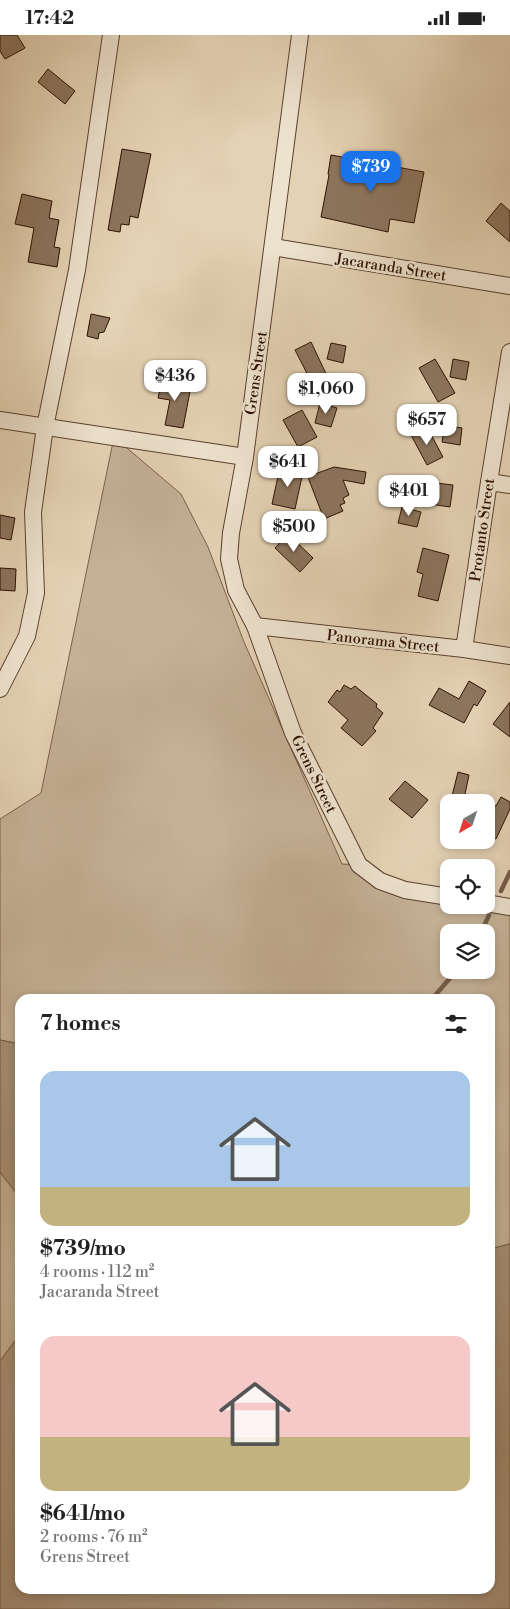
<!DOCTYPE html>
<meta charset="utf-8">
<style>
body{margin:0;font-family:"Libre Bodoni",serif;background:#f6f6f6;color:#222;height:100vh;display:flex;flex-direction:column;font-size:19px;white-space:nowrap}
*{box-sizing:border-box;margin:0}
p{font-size:16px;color:#767676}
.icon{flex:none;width:28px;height:28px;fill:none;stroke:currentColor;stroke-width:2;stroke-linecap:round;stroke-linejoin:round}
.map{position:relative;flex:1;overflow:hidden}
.drawer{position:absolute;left:15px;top:959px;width:480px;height:600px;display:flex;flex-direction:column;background:#fff;border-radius:15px;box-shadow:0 2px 8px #0003}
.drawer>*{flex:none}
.needle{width:32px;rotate:219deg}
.tools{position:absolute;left:440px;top:759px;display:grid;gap:10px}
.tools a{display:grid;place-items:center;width:55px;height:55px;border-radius:10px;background:#fff;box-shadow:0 2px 8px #0003;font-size:25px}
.price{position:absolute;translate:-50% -42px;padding:0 11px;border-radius:10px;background:#fff;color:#222;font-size:16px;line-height:32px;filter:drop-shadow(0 1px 2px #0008)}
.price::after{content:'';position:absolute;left:50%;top:30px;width:15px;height:11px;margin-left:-8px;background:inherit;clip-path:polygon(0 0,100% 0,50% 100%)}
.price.on{background:#1a73e8;color:#fff}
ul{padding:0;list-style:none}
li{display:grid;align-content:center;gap:10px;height:265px;padding:0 25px}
li span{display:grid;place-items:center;height:155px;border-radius:15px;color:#555}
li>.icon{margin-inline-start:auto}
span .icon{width:90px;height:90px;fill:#fffc;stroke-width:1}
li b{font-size:21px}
h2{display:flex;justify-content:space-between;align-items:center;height:60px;padding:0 25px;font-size:21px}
.status{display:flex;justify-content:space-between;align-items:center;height:35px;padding:0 25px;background:#fff;direction:ltr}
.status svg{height:14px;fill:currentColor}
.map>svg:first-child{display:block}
.green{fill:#c5b196;stroke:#79614c;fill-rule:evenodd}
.water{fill:#a69077;stroke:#765d48}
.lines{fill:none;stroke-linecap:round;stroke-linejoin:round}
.stream{stroke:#765d48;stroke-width:4.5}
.building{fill:#8c755e;stroke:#2d1101}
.minor-casing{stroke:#5b412e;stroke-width:18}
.minor{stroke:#ede2ce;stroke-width:16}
.labels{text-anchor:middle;stroke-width:5;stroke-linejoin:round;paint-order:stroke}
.street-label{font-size:15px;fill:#2d1101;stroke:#ede2ce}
</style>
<div class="status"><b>17:42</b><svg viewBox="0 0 49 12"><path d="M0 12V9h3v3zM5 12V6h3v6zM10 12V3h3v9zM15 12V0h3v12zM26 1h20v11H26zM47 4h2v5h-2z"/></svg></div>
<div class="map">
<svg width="510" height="1574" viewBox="0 0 510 1574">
<rect width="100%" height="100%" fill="#e4d2b4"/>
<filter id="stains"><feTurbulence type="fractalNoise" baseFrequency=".004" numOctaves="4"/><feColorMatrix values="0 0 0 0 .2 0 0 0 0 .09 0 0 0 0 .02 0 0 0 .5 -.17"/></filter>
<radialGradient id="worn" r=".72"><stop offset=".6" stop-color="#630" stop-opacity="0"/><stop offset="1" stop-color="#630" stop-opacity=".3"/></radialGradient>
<g class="green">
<path d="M114 402 181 459 208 512 244 607 342 829 359 830 449 862V870H486L510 872V1209L490 1214V964H20V1009L0 1005V784L41 758ZM449 898H486V935H449Z"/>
<polygon points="0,1137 20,1163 20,1299 0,1326"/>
</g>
<g class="water">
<polygon points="0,1005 20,1009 20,1163 0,1137"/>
<polygon points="510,1209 510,1574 0,1574 0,1326 20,1299 20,1554 490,1554 490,1214"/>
</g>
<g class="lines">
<g class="stream">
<polyline points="501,856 510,837"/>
<polyline points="481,898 489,880"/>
<polyline points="432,964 457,935"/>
</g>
</g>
<g class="building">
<polygon points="0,0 17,0 25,13 5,24 0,16"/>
<polygon points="48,34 75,56 65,69 38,47"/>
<polygon points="122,114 151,119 138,183 130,181 129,190 121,189 120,197 108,195"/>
<polygon points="331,120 424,137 414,188 390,184 388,197 321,182 329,140 328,139"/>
<polygon points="22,159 52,166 49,183 59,185 54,212 60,213 57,232 28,227 34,193 15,189"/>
<polygon points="501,168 510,176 510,207 486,186"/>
<polygon points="91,279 110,283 104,297 99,298 98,304 87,301"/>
<polygon points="311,307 329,345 314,352 295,315"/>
<polygon points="331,308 346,311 343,328 327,324"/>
<polygon points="435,324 455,358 438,367 419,333"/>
<polygon points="453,324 469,327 466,345 450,342"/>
<polygon points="162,345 191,351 183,393 165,390 170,365 158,363"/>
<polygon points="320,368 337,373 331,392 315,388"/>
<polygon points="302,375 317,402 298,412 283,385"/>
<polygon points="445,390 462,393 460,410 442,407"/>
<polygon points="427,392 443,422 427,430 411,400"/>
<polygon points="280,432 303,437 295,474 272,469"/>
<polygon points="334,432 366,437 364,449 343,445 349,460 343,463 345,468 340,470 343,476 324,484 306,437 315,439"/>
<polygon points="419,446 453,450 450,472 416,467"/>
<polygon points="402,472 421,477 417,492 398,488"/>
<polygon points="0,480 15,483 11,505 0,503"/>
<polygon points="288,499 313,523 300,537 275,513"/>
<polygon points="423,513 449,520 438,566 418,561 423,539 417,537"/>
<polygon points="0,533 16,534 15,556 0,555"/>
<polygon points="469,646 486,656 477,671 474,669 464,688 429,670 439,653 459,664"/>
<polygon points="344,650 351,654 355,651 377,669 376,672 383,678 373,693 376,696 362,711 341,693 348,685 328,667 337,655 340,657"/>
<polygon points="510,667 510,702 493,689"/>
<polygon points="458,737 469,740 464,764 452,761"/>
<polygon points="405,746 428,765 412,783 389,764"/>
<polygon points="501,762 510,767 510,774 496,804 486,799 486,766 496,771"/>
</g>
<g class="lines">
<g class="minor-casing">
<g id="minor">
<polyline points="300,0 245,422 231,498 229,524 236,555 255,591 293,698 359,830 380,846 405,855 449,862"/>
<polyline points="273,212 510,251"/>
<polyline points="0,385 245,422"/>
<polyline points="489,447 510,450"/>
<polyline points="255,591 464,614 510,621"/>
<polyline points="464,614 489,447 510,317"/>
<polyline points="0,654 27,601 36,558 33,477 45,392 77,235 111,0"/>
<polyline points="486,868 510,872"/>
</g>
</g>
<use href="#minor" class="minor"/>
</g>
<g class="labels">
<g class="street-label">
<text transform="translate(391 232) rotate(9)" y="5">Jacaranda Street</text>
<text transform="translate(256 338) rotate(-82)" y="5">Grens Street</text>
<text transform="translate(482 495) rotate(-82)" y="5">Protanto Street</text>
<text transform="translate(383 606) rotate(6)" y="5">Panorama Street</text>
<text transform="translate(314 739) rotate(64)" y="5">Grens Street</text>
</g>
</g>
<rect width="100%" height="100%" filter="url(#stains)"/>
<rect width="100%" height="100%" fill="url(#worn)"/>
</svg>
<div class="tools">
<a><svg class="needle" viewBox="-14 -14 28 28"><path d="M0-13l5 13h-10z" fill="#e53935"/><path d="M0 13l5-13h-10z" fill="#767676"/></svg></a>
<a><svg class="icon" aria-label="locate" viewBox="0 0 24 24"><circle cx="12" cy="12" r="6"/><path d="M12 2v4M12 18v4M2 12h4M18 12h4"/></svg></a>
<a><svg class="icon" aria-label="layers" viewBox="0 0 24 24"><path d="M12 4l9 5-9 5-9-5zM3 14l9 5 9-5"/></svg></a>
</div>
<b class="price on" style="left:371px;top:158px">$739</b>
<b class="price" style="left:175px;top:367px">$436</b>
<b class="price" style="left:326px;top:380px">$1,060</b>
<b class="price" style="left:427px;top:411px">$657</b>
<b class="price" style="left:288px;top:453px">$641</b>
<b class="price" style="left:409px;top:482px">$401</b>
<b class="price" style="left:294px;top:518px">$500</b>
<section class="drawer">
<h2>7 homes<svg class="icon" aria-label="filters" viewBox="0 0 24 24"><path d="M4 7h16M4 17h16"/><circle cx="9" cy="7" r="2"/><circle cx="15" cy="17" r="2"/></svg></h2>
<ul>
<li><span style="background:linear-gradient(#a9c7e8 75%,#c2b280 0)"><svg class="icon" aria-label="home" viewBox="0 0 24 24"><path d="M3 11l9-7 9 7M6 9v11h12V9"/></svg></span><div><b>$739/mo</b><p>4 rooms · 112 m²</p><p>Jacaranda Street</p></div></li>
<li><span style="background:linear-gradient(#f6c9c9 65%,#c2b280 0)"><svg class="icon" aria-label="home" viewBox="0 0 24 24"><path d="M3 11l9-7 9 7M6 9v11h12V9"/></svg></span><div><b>$641/mo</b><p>2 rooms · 76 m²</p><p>Grens Street</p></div></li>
</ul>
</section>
</div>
